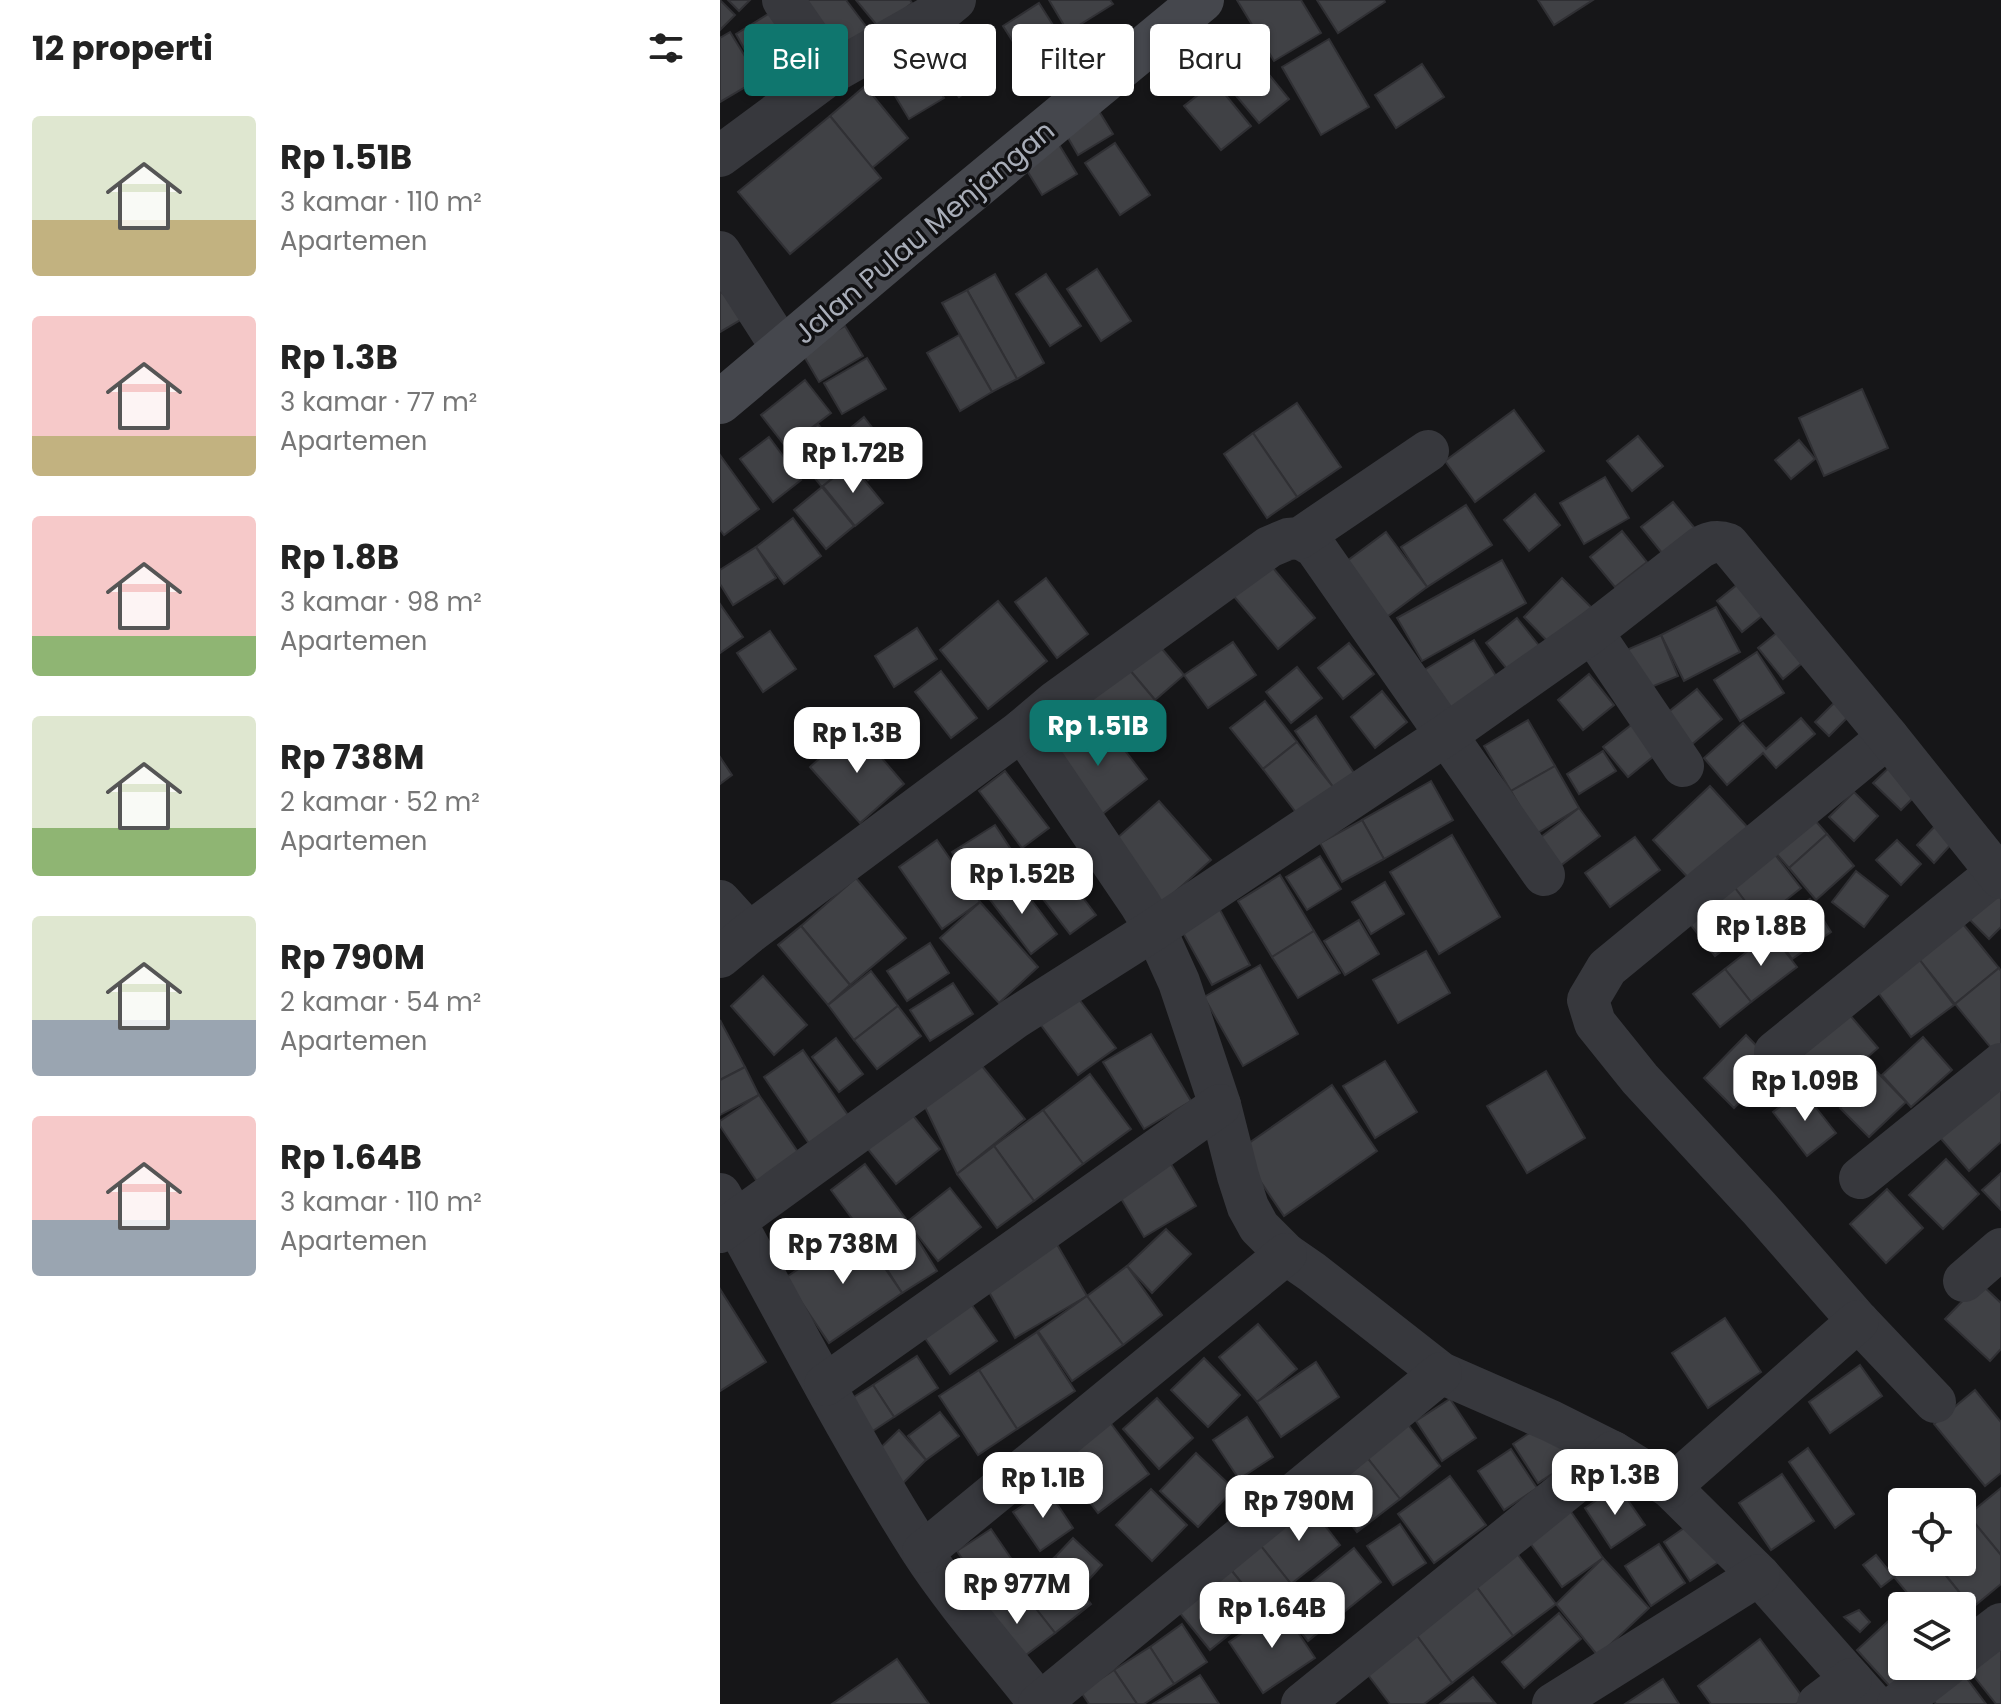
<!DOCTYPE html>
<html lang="id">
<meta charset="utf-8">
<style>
body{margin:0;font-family:Poppins,sans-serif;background:#f6f6f6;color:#222;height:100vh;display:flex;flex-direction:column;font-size:30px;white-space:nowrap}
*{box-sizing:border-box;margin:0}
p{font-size:26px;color:#767676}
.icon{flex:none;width:44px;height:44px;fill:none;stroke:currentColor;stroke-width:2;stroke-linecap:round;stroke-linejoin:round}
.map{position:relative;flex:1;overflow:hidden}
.sheet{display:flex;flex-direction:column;background:#fff;width:720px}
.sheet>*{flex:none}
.guide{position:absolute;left:24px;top:24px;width:760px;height:72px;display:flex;gap:16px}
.buttons{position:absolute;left:1168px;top:1488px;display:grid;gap:16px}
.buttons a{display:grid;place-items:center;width:88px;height:88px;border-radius:8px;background:#fff;box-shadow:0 2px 6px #0004;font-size:40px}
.price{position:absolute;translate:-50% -68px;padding:0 18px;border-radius:16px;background:#fff;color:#222;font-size:26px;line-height:52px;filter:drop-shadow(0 2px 4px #0008)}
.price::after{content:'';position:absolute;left:50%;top:48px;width:24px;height:18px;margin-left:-12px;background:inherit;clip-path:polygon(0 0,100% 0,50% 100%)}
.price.active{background:#0f766e;color:#fff}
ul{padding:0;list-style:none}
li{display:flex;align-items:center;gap:24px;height:200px;padding:0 32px}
li span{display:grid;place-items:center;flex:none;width:224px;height:160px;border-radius:8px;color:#555}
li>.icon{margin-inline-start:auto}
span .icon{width:96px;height:96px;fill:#fffc;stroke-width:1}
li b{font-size:34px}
h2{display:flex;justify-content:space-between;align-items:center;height:96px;padding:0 32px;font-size:34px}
.tag{padding:0 28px;border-radius:8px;background:#fff;box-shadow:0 2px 6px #0004;font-size:28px;line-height:72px}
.tag.active{background:#0f766e;color:#fff}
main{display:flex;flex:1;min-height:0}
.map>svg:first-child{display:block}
.building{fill:#404145;stroke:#303034;stroke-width:2}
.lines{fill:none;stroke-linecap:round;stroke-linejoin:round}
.street{stroke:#37383d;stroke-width:42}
.secondary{stroke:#45474d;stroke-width:44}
.labels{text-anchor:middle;stroke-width:7;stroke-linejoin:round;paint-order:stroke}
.street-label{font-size:28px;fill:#a8adb8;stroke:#111113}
</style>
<main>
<section class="sheet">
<h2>12 properti<svg class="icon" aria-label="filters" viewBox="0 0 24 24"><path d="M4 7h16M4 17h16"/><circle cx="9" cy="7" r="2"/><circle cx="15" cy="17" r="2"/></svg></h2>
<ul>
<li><span style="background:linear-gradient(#dfe7d0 65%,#c2b280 0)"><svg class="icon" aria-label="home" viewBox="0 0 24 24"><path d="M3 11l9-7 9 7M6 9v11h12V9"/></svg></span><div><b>Rp 1.51B</b><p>3 kamar · 110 m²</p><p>Apartemen</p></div></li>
<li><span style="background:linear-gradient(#f6c9c9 75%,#c2b280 0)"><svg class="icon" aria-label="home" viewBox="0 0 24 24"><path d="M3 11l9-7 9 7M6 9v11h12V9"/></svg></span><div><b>Rp 1.3B</b><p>3 kamar · 77 m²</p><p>Apartemen</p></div></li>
<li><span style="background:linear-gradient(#f6c9c9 75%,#8fb573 0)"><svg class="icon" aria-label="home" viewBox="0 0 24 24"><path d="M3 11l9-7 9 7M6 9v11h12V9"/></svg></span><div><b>Rp 1.8B</b><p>3 kamar · 98 m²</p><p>Apartemen</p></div></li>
<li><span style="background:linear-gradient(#dfe7d0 70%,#8fb573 0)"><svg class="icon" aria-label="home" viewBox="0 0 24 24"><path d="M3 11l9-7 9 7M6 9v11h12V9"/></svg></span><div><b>Rp 738M</b><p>2 kamar · 52 m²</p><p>Apartemen</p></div></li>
<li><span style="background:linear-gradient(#dfe7d0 65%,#9aa5b1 0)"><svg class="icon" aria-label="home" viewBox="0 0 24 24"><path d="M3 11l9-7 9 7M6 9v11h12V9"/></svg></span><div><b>Rp 790M</b><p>2 kamar · 54 m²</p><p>Apartemen</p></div></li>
<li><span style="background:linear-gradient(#f6c9c9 65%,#9aa5b1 0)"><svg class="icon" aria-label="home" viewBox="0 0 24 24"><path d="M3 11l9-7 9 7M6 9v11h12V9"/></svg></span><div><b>Rp 1.64B</b><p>3 kamar · 110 m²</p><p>Apartemen</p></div></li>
</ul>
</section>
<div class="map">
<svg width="1281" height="1704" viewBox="0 0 1281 1704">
<rect width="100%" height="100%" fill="#161618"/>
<g class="building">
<polygon points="0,0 15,15 0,30"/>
<polygon points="8,0 30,0 19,11"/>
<polygon points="74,0 126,0 148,29 115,54"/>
<polygon points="136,0 190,0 192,3 160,29"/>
<polygon points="329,0 390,0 393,4 348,32"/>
<polygon points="517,0 581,0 601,33 554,61"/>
<polygon points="597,0 664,0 665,2 618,33"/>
<polygon points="818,0 873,0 834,25"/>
<polygon points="319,3 352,55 316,78 283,26"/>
<polygon points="53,11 68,39 31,61 16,34"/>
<polygon points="10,32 39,79 0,102 0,38"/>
<polygon points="245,34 273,72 239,97 212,60"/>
<polygon points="609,39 649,107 601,135 562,67"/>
<polygon points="533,55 569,99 539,123 502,79"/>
<polygon points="702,64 724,97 676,128 655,95"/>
<polygon points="205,67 224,98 189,119 171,89"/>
<polygon points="495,82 531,126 501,150 464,106"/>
<polygon points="145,86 188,138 152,168 110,116"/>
<polygon points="374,103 393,134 358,155 340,124"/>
<polygon points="110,116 161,178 70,254 18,192"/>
<polygon points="338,143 357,174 322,195 303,164"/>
<polygon points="395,143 430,195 400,215 365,163"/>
<polygon points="377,269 411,321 381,341 347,289"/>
<polygon points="275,274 324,363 297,379 247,290"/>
<polygon points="326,274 361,326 330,346 296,294"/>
<polygon points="247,290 297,379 272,392 222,303"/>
<polygon points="0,291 27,316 0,332"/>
<polygon points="125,326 143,356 99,382 81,351"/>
<polygon points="239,335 272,392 240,411 207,353"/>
<polygon points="147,358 166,389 122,414 104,383"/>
<polygon points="85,380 111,413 66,447 41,415"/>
<polygon points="1142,389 1168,448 1104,476 1079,418"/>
<polygon points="577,403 621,467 577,497 533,433"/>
<polygon points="794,410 824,451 755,502 725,461"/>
<polygon points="144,417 175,457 148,480 116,440"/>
<polygon points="98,424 130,464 102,487 70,447"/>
<polygon points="533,433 577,497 547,518 504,454"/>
<polygon points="918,436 943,466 912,491 887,461"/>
<polygon points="49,437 81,480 53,502 20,459"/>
<polygon points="1079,440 1095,459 1071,479 1055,460"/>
<polygon points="0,455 39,509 4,535 0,530"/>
<polygon points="131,464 163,503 135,526 103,486"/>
<polygon points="885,477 909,518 864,544 840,503"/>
<polygon points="102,487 134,526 106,549 74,510"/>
<polygon points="815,494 840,525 809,551 784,520"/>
<polygon points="953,502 978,532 946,558 921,527"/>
<polygon points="746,505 772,545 707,587 681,547"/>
<polygon points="73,518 101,556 64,584 36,547"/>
<polygon points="902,531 927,562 895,587 870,557"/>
<polygon points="666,532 707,587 664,619 623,564"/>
<polygon points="36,547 56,578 13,605 0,584 0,570"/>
<polygon points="543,556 595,618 558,649 507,588"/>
<polygon points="782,560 806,603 702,661 677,618"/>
<polygon points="1028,576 1053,607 1022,632 997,601"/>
<polygon points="326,578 368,634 337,658 295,602"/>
<polygon points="842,578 877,613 838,652 804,617"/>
<polygon points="278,601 327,661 268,709 220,650"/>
<polygon points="0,604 23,637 0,653"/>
<polygon points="996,607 1020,652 964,681 941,635"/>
<polygon points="797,618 821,648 791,674 766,643"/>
<polygon points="1069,623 1094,653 1063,679 1038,648"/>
<polygon points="197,628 217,659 174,687 155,656"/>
<polygon points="50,631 76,669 43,692 17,653"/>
<polygon points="941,635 958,676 919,692 902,652"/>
<polygon points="432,637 464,675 435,700 403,662"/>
<polygon points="754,640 779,681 724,715 699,673"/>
<polygon points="513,642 536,675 488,708 464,675"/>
<polygon points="629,643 654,674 623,699 598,668"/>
<polygon points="1037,652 1064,693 1020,721 994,680"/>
<polygon points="403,662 435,700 396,733 365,695"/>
<polygon points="577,667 602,698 571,723 546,692"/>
<polygon points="221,671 257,718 231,738 195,692"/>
<polygon points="869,674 894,705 863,730 838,700"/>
<polygon points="977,689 1002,719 971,745 946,714"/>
<polygon points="662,691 687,722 655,748 631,717"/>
<polygon points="1126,691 1140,705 1109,736 1095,722"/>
<polygon points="545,701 577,742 543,769 510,728"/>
<polygon points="596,716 634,773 613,787 575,731"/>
<polygon points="379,717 427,779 376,819 328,758"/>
<polygon points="1081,718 1095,734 1056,768 1043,753 1007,785 984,758 1023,723 1046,749"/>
<polygon points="808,720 835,766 791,791 764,746"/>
<polygon points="915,722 939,752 908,777 883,747"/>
<polygon points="135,727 184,784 140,823 90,767"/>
<polygon points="577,742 613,787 578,815 543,769"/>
<polygon points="883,751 896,771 859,794 847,774"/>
<polygon points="0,757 12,775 0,784"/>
<polygon points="1178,759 1205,786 1181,810 1153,783"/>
<polygon points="835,766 859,808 816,834 791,791"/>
<polygon points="285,771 329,828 302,848 259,791"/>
<polygon points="711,781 733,820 664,859 642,820"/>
<polygon points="990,786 1031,831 974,884 933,840"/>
<polygon points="1134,792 1158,816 1134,841 1109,817"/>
<polygon points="439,801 491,860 439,906 387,847"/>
<polygon points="859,808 880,836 832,872 812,844"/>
<polygon points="1087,811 1107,834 1069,868 1048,844"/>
<polygon points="642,820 664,859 622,882 600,843"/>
<polygon points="1217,824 1234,841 1214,863 1197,845"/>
<polygon points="275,825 294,854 251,882 232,852"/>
<polygon points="1107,834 1134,866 1096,900 1069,868"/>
<polygon points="732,835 780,917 719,954 670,872"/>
<polygon points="915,837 940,870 890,907 865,873"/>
<polygon points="217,840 260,902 222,929 179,867"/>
<polygon points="1177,840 1201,864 1181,885 1156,860"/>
<polygon points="1053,852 1081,888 1040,921 1012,884"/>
<polygon points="600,856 621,889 587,910 566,877"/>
<polygon points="332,857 376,915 350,934 306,877"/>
<polygon points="1136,871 1168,896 1144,927 1112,902"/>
<polygon points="560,875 594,931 552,957 518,901"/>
<polygon points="294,877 337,934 311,954 268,897"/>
<polygon points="136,878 186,938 130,985 81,926"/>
<polygon points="665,882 684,914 651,934 632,902"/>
<polygon points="1012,884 1040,921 995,956 967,920"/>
<polygon points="1281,893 1281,927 1269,939 1247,917"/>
<polygon points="494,899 530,965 492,985 456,920"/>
<polygon points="1090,899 1111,932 1072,959 1049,926"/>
<polygon points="260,902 318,967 279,1003 220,938"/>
<polygon points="639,920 659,954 625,975 604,941"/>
<polygon points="1243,924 1279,968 1235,1004 1199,959"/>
<polygon points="81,926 130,985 108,1005 58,945"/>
<polygon points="594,931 620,973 578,998 552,957"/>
<polygon points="1051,933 1077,967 1031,1002 1005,969"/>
<polygon points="210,943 229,973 187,1001 167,971"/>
<polygon points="706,951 730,993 678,1023 653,980"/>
<polygon points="1199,959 1234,1005 1191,1037 1157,991"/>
<polygon points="540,965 578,1034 523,1066 484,997"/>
<polygon points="1279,968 1281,971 1281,1060 1235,1004"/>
<polygon points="1005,969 1031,1002 1000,1027 973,994"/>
<polygon points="151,971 178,1006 134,1040 108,1005"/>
<polygon points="43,976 87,1025 54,1055 11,1006"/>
<polygon points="233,983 253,1014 210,1041 190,1010"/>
<polygon points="352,990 396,1048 358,1075 315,1017"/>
<polygon points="178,1006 201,1036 157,1069 134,1040"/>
<polygon points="1123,1007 1158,1048 1107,1092 1072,1050"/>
<polygon points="0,1020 25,1067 0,1080"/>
<polygon points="431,1034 471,1101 424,1129 383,1062"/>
<polygon points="1026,1035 1056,1066 1014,1108 984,1078"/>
<polygon points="1203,1037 1232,1070 1191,1107 1162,1075"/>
<polygon points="116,1038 143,1074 119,1092 92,1057"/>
<polygon points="83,1050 130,1118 90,1145 44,1077"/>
<polygon points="258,1061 305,1119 237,1174 205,1107"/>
<polygon points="665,1061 697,1112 655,1138 623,1086"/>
<polygon points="25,1067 39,1095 0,1115 0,1080"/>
<polygon points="826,1071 865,1138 807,1173 767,1106"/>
<polygon points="1157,1072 1186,1102 1149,1137 1120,1108"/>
<polygon points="370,1074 411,1129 363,1164 323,1110"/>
<polygon points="1281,1077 1281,1142 1249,1171 1217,1134"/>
<polygon points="612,1085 657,1151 564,1216 519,1150"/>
<polygon points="1082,1090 1116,1133 1087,1156 1053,1112"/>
<polygon points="39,1095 80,1155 38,1183 0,1126 0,1121"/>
<polygon points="187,1108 220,1149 176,1184 143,1143"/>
<polygon points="323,1110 363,1164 314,1201 274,1146"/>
<polygon points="274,1146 314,1201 277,1228 237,1174"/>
<polygon points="1226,1159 1259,1194 1223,1229 1189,1195"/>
<polygon points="145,1164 186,1219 151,1244 111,1190"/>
<polygon points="451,1164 476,1206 424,1237 399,1195"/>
<polygon points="1281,1173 1281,1210 1262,1190"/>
<polygon points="230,1188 261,1227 218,1261 187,1222"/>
<polygon points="1167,1189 1203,1228 1166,1263 1130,1224"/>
<polygon points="187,1222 217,1271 182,1293 151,1244"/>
<polygon points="138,1229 182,1293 109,1343 65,1278"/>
<polygon points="446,1229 471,1254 432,1293 407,1266"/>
<polygon points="335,1241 367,1296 295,1338 264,1283"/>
<polygon points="407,1266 442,1315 403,1345 367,1296"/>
<polygon points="1260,1283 1281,1303 1281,1349 1270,1361 1225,1319"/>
<polygon points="0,1289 46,1362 0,1391"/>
<polygon points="367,1296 403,1345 352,1381 318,1331"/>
<polygon points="247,1298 277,1341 230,1374 200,1331"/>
<polygon points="1005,1318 1041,1372 988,1408 952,1353"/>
<polygon points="538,1324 577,1369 537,1402 499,1357"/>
<polygon points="317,1332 355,1391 297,1429 259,1370"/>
<polygon points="197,1356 218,1388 174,1417 153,1385"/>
<polygon points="484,1358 520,1395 488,1427 451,1390"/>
<polygon points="596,1362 619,1397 561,1437 537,1402"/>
<polygon points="1140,1365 1162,1396 1110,1433 1089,1402"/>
<polygon points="259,1370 297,1429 258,1455 219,1396"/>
<polygon points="153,1385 174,1417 142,1438 121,1405"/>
<polygon points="1255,1390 1281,1422 1281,1473 1265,1486 1214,1424"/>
<polygon points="437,1398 473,1438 439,1469 403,1429"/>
<polygon points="730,1399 756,1438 722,1461 696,1421"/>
<polygon points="220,1412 239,1436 206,1460 188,1436"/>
<polygon points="527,1417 553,1457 519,1479 493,1440"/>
<polygon points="389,1421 429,1474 378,1513 338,1460"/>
<polygon points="686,1422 720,1466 680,1499 645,1455"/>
<polygon points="826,1422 852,1461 818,1483 793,1444"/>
<polygon points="179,1430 206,1460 176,1490 148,1460"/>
<polygon points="1088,1448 1134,1514 1115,1528 1069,1462"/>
<polygon points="791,1449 817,1488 784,1510 758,1471"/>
<polygon points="476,1453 514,1489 478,1527 440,1491"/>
<polygon points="645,1455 680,1499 637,1532 603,1488"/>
<polygon points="1062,1474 1094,1521 1051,1550 1019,1503"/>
<polygon points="730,1476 766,1525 714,1563 678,1514"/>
<polygon points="898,1486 925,1525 891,1548 865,1508"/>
<polygon points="1281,1488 1281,1555 1248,1515"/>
<polygon points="327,1489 353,1528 320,1551 293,1512"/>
<polygon points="431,1489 467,1525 432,1561 396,1525"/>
<polygon points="586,1501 620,1545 571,1584 537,1541"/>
<polygon points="847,1506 883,1558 842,1587 805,1536"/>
<polygon points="1248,1515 1281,1555 1281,1584 1252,1608 1215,1562 1242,1562 1242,1520"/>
<polygon points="977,1519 1003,1559 970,1581 944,1542"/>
<polygon points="680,1524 706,1563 673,1585 647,1546"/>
<polygon points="271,1529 297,1567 263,1590 237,1551"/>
<polygon points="353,1538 382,1565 365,1584 335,1557"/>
<polygon points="537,1541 571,1584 542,1608 507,1565"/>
<polygon points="939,1544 965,1583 931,1606 905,1566"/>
<polygon points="792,1547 836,1604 793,1636 750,1578"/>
<polygon points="634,1548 661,1582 588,1641 561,1607"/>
<polygon points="1156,1555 1174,1577 1161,1587 1143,1565"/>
<polygon points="335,1557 371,1604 335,1633 299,1587"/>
<polygon points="883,1558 929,1608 878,1656 836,1604"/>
<polygon points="1192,1562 1215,1562 1252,1608 1242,1616 1242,1606 1198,1606 1174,1577"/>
<polygon points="507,1565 542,1608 490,1650 455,1607"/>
<polygon points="750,1578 793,1636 732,1683 689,1625"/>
<polygon points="299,1587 335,1633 294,1664 259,1618"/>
<polygon points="561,1607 595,1658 543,1693 509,1642"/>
<polygon points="1139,1610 1150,1622 1140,1632 1124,1617"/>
<polygon points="839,1613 861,1639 804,1688 782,1662"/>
<polygon points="1175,1615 1182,1623 1182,1666 1204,1666 1176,1693 1137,1650"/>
<polygon points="462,1624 487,1662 454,1684 430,1647"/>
<polygon points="689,1625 732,1683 704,1704 670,1704 639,1663"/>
<polygon points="1040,1639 1084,1699 1076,1704 991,1704 978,1686"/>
<polygon points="1281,1644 1281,1704 1276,1704 1249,1670"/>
<polygon points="430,1647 454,1684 424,1704 417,1704 394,1670"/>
<polygon points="177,1659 209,1704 112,1704"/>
<polygon points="1239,1668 1266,1704 1216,1704 1207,1693"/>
<polygon points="394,1670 417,1704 369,1704 361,1692"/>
<polygon points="480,1675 499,1704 433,1704"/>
<polygon points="753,1677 775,1703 720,1704"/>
<polygon points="943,1679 959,1704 905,1704"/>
</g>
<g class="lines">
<g class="street">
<polyline points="63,0 113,72"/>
<polyline points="0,156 113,72 224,9 235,0"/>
<polyline points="0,252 63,350"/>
<polyline points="580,538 595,547 824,875"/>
<polyline points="872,632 963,766"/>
<polyline points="302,730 420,904 435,929 459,982 500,1105 518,1176 528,1207 539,1227 566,1254 592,1272 721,1373 831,1421 893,1452 950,1487 1039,1575 1153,1704"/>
<polyline points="1168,737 887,968 868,1000 875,1023 920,1079 1039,1208 1138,1321 1215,1402"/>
<polyline points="0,901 29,933"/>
<polyline points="0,957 29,933 302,730 335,702 549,547 568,539 580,538 708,451"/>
<polyline points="1055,1052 1276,873"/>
<polyline points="1140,1178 1281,1064"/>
<path d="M0 1194C66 1313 128 1435 201 1550 236 1604 280 1653 320 1704"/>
<path d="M0 1232 295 1018 435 929 726 735 872 632 981 547C991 542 997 540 1008 544L1168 737 1281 878"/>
<polyline points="1244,1281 1281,1249"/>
<polyline points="105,1385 500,1105"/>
<polyline points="950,1487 1138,1321"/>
<polyline points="203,1552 566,1254"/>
<polyline points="1242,1654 1281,1624"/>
<polyline points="319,1704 721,1373"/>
<polyline points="582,1704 893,1452"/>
<polyline points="833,1704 1039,1575"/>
<polyline points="1098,1704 1131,1679"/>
<polyline points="1178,1704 1227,1666"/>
</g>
<polyline class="secondary" points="0,402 199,234 482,0"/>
</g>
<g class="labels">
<g class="street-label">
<text transform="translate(204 232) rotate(-40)" y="10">Jalan Pulau Menjangan</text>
</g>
</g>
</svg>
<div class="buttons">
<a><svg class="icon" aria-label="locate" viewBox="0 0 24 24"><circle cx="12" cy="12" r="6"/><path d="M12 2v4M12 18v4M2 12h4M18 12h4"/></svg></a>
<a><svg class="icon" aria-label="layers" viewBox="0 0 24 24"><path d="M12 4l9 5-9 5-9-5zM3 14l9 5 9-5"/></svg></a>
</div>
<b class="price" style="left:133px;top:495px">Rp 1.72B</b>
<b class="price active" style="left:378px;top:768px">Rp 1.51B</b>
<b class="price" style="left:137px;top:775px">Rp 1.3B</b>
<b class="price" style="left:302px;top:916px">Rp 1.52B</b>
<b class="price" style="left:1041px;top:968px">Rp 1.8B</b>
<b class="price" style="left:1085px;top:1123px">Rp 1.09B</b>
<b class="price" style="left:123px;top:1286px">Rp 738M</b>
<b class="price" style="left:895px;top:1517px">Rp 1.3B</b>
<b class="price" style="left:323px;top:1520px">Rp 1.1B</b>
<b class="price" style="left:579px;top:1543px">Rp 790M</b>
<b class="price" style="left:297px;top:1626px">Rp 977M</b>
<b class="price" style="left:552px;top:1650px">Rp 1.64B</b>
<div class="guide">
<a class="tag active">Beli</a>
<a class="tag">Sewa</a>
<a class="tag">Filter</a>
<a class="tag">Baru</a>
</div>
</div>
</main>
